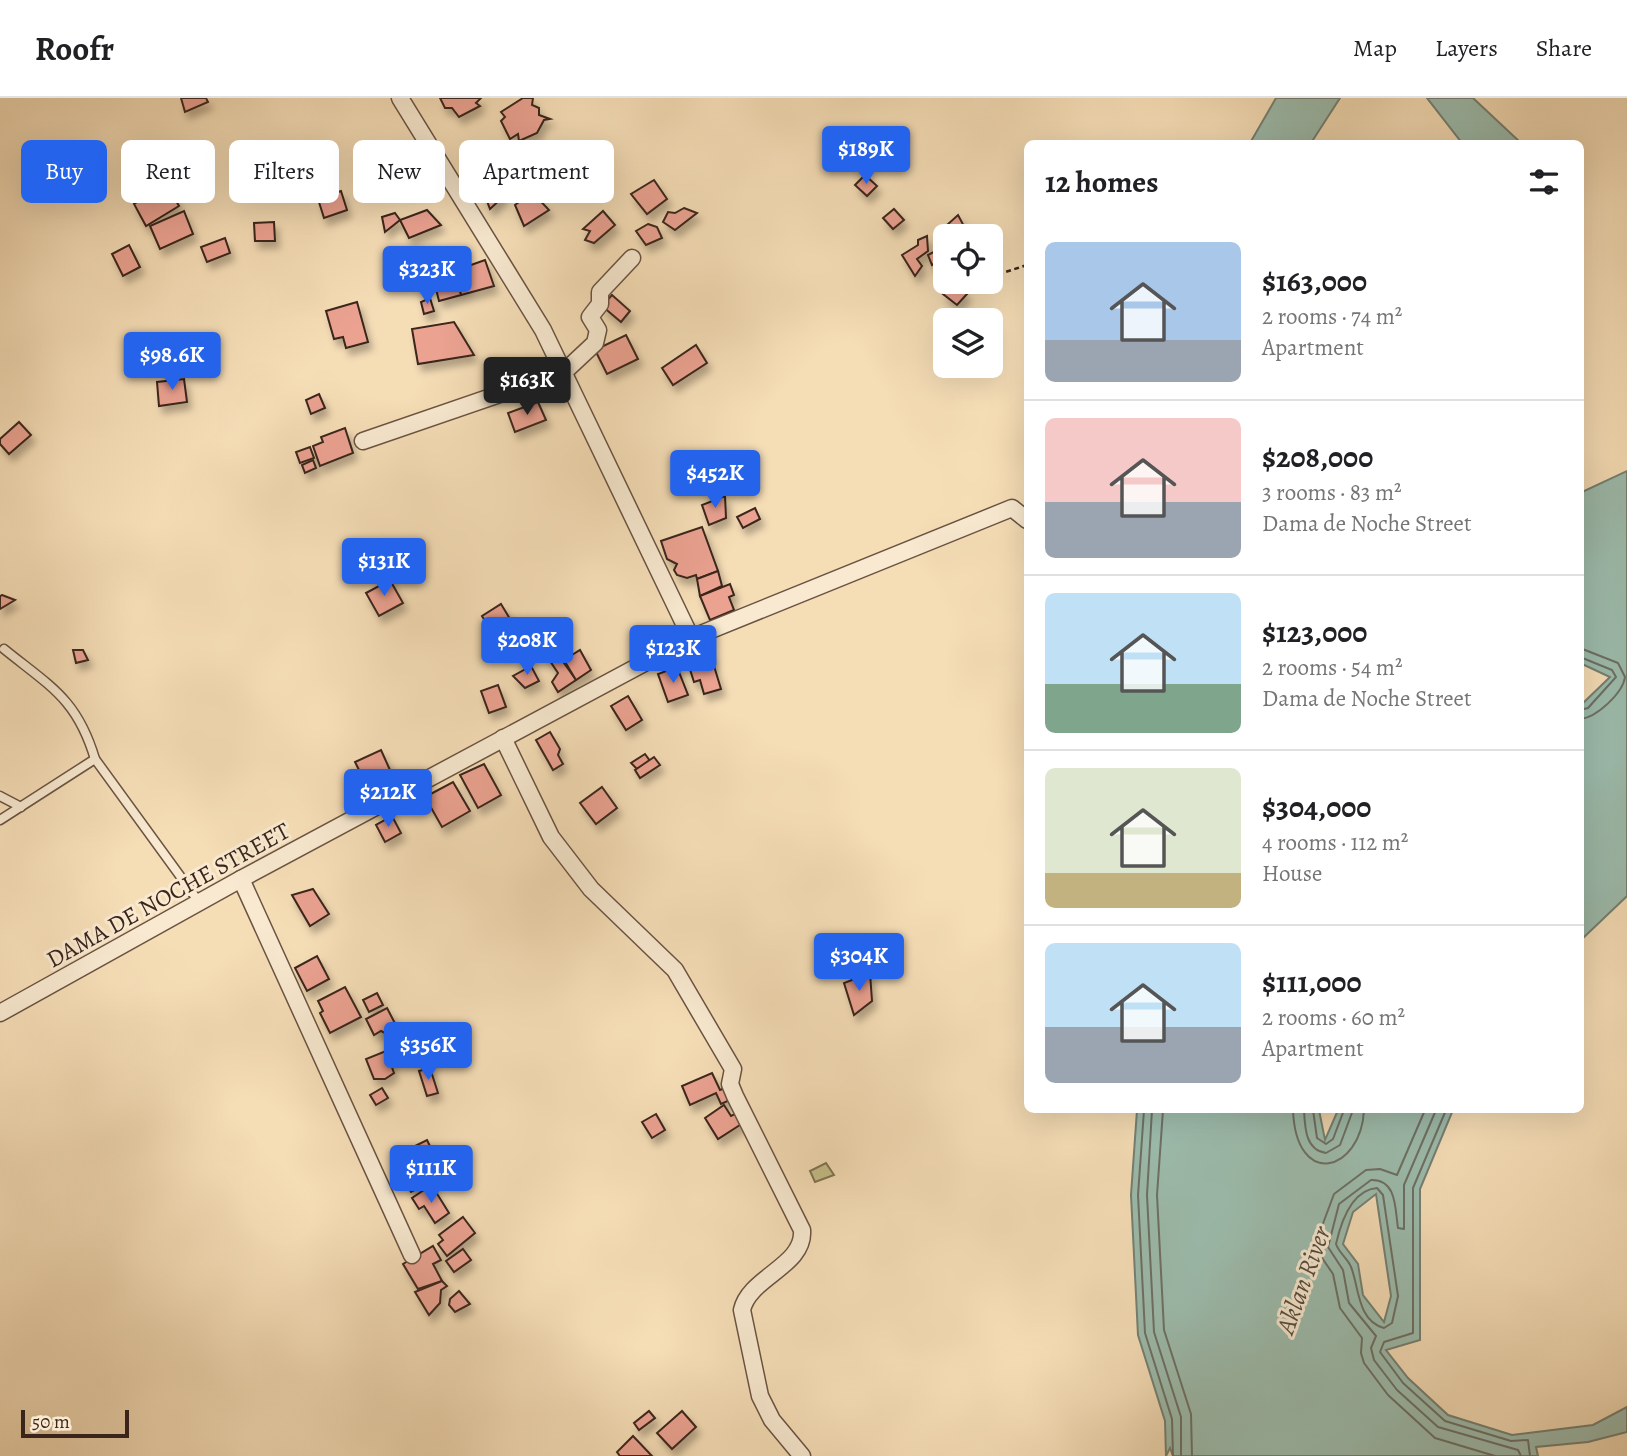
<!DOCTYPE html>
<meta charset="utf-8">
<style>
body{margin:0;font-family:Alegreya,serif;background:#f6f6f6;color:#202124;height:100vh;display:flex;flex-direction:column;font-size:26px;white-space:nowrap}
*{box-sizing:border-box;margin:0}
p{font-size:23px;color:#757577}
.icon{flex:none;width:38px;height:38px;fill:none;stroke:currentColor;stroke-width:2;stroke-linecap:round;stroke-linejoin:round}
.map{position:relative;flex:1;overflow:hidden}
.drawer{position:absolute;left:1024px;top:42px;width:560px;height:973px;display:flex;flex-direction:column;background:#fff;border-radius:10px;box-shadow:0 7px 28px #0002}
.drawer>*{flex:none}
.guide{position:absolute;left:21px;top:42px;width:665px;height:63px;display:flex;gap:14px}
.controls{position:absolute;left:933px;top:126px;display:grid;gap:14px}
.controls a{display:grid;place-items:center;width:70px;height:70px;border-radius:10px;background:#fff;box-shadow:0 7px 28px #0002;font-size:35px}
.scale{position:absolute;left:21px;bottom:18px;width:108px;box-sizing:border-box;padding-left:7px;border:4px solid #3b251b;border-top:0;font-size:19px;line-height:24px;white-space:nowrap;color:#3b251b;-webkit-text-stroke:5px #f8e9d0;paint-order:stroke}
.price{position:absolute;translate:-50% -60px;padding:0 16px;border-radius:7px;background:#2563eb;color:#fff;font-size:23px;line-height:46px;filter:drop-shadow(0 2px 4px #0008)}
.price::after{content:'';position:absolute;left:50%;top:42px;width:21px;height:16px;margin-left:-10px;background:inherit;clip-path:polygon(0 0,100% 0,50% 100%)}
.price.current{background:#222;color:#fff}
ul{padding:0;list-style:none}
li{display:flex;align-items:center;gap:21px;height:175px;padding:0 21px}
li+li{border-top:2px solid #e0e0e0}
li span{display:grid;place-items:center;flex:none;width:196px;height:140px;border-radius:10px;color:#555}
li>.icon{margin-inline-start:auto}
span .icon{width:84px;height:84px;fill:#fffc;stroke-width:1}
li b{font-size:30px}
h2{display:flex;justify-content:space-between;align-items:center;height:84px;padding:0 21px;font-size:30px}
.pill{padding:0 24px;border-radius:10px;background:#fff;box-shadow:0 7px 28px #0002;font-size:24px;line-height:63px}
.pill.current{background:#2563eb;color:#fff}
header{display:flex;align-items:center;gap:42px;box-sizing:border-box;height:98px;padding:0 35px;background:#fff;border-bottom:2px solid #e0e0e0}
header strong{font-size:33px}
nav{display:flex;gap:38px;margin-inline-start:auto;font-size:24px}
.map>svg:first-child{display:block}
.green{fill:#c4bf88;stroke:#807252;stroke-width:2}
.water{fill:#9cbcad;stroke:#758073;stroke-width:2;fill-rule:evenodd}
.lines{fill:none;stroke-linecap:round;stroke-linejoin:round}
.shore{stroke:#6c7064;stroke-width:2}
.building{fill:#eba291;stroke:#3b251b;stroke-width:2;filter:url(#shadow)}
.service-casing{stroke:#6a5342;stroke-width:11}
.minor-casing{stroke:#6a5342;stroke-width:19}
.path{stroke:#3b251b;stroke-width:2.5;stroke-dasharray:5 3.5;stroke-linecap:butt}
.service{stroke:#f8e9d0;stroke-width:8}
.minor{stroke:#f8e9d0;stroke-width:16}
.labels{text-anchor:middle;stroke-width:6;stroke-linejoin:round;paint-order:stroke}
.street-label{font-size:24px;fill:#3b251b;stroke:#f8e9d0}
.water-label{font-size:26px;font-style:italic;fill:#534b40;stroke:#f8e9d0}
</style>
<header>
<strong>Roofr</strong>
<nav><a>Map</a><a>Layers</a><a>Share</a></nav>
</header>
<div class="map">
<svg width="1627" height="1358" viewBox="0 0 1627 1358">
<defs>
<filter id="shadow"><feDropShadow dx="4" dy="7" stdDeviation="3.5" flood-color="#0004"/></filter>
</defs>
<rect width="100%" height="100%" fill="#f5ddb6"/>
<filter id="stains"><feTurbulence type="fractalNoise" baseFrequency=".00286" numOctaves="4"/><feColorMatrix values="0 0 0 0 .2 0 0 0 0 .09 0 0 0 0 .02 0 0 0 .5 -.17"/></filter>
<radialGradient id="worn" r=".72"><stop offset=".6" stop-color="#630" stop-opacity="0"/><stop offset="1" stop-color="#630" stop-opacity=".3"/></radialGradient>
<polygon class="green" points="826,1065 834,1077 815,1084 810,1073"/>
<g class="water">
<polygon points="1276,0 1340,0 1311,45 1250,45"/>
<polygon points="1427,0 1473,0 1521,45 1462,45"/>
<polygon points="1627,373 1627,798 1580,843 1580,608 1610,579 1580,565 1580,395"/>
<path d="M1137 1012H1319L1325 1042 1338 1012H1453L1420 1091V1242L1386 1252 1408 1280 1448 1317 1512 1337 1593 1327 1627 1309V1334L1588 1344 1536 1349 1538 1358H1173L1170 1350 1166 1358 1165 1323 1138 1237 1131 1097ZM1376 1096 1391 1198 1384 1224 1363 1197 1358 1166 1343 1146 1353 1114Z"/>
</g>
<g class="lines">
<g class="shore">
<path d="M1580 550 1618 565 1625 579C1623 595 1596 620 1580 621"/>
<polyline points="1580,559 1612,572 1616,579 1588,610 1580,612"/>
<polyline points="1144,1012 1138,1097 1145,1235 1172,1321 1173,1358"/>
<polyline points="1152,1012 1147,1097 1154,1234 1181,1319 1181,1358"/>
<polyline points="1163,1012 1157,1097 1164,1232 1191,1316 1192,1358"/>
<path d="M1293 1012C1296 1092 1361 1074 1364 1012"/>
<path d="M1304 1012C1305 1029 1305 1052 1326 1055L1340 1047 1353 1012"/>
<polyline points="1313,1012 1317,1040 1326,1046 1333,1041 1344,1012"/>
<polyline points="1425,1012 1397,1077 1380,1071 1366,1072 1334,1096 1318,1139 1318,1154 1333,1176 1340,1210 1362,1240 1361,1255 1364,1265 1388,1297 1435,1340 1495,1358"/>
<path d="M1436 1012 1404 1087V1131L1398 1130C1395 1111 1397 1081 1371 1082L1339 1106 1328 1149 1343 1172 1349 1205 1376 1238 1371 1250 1374 1262 1397 1292 1438 1329 1518 1352 1521 1358"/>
<polyline points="1446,1012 1413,1090 1413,1235 1384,1244 1380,1254 1403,1285 1445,1323 1511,1343 1528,1342 1530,1358"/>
<path d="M1377 1090 1383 1097 1398 1198 1392 1225 1384 1230C1357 1223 1359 1188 1351 1169 1348 1161 1339 1155 1336 1146 1341 1124 1351 1092 1377 1090Z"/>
</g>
</g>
<g class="building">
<polygon points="181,0 206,0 208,4 185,14"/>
<polygon points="440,0 481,0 476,5 480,8 459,19 452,10 445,10"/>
<polygon points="523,0 533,0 532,7 539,10 539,17 550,21 544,22 537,35 519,43 518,36 510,41 501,23 505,19 501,14"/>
<polygon points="518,63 528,81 517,88 507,68"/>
<polygon points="537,65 539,75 531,78 526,70"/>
<polygon points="865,77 877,88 867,98 855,87"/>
<polygon points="654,82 667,101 647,116 631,96"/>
<polygon points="167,87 179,108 146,128 134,106"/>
<polygon points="500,89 504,98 490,111 484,95"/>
<polygon points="341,93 347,112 324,120 318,101"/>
<polygon points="532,94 549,112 524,128 515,107"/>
<polygon points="684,110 697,115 675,132 663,124 668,114 675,115"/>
<polygon points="894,111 904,122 893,131 883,120"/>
<polygon points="427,112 441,127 409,140 400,122"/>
<polygon points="184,113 193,136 160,151 150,128"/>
<polygon points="603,113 615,127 594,145 585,142 590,133 583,131"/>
<polygon points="395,115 400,122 385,134 382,119"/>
<polygon points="958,117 966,132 955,138 945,138 945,144 941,146 936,137"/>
<polygon points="274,124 275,143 255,143 254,125"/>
<polygon points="648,126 657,129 662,140 646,147 636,133"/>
<polygon points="927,138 928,153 917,161 922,168 915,178 902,157 918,147 918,142"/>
<polygon points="225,140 230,155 207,164 201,149"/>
<polygon points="129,147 140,169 123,178 112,156"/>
<polygon points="945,148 945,160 932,167 928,157"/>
<polygon points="485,162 494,188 461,197 454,173"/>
<polygon points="454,173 461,197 439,203 433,179"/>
<polygon points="953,184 967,196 957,207 943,196"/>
<polygon points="612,197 630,213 621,224 602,208"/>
<polygon points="430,200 434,213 424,216 421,204"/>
<polygon points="357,204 368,244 346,250 343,239 334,241 326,213"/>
<polygon points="454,224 474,257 418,266 412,231"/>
<polygon points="626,237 638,261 607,276 595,252"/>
<polygon points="160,238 164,254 151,257 147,241"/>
<polygon points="696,247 707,265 673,287 662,270"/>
<polygon points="184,281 187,304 159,308 157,284"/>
<polygon points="319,296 325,310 311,316 306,302"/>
<polygon points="538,304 546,322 515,334 508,315"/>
<polygon points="19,324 31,337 9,356 0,346 0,341"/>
<polygon points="345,330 353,355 320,368 313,348 323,344 321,339"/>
<polygon points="310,349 314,360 300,365 296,354"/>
<polygon points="313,362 316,370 305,375 302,367"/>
<polygon points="725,398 726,420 709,427 702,407"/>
<polygon points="755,410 760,421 743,430 737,419"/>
<polygon points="702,429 718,473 697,481 696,477 687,480 677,477 674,472 677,466 667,461 661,443"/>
<polygon points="718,473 722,488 700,498 697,481"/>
<polygon points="390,482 403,505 379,518 366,495"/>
<polygon points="730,486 734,497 729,499 734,512 710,522 700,498"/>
<polygon points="2,497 15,502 0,511 0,498"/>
<polygon points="501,506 510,521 491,533 482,518"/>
<polygon points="510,521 523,543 503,555 491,533"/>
<polygon points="554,551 576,582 558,594 552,584 558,575 546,557"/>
<polygon points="73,552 83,552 88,562 76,565"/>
<polygon points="580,552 591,572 576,582 564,562"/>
<polygon points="710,555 721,591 704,596 700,582 694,584 687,562"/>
<polygon points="531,568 539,583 525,590 513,578"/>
<polygon points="677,569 688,597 668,604 658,576"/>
<polygon points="498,587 506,609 489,615 481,593"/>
<polygon points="628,598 642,622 626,632 611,608"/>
<polygon points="550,634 560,651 558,657 563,666 553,672 536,642"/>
<polygon points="381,652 394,681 374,690 368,677 363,680 355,664"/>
<polygon points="645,656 650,663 637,671 631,665"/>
<polygon points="654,659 660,667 640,680 635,672"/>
<polygon points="484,666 501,697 478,710 460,677"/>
<polygon points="453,684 470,713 442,729 425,699"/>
<polygon points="602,689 617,710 596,726 580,705"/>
<polygon points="392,718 401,735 385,744 376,727"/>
<polygon points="313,791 329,816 310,828 292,797"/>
<polygon points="317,858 329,881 307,893 295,870"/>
<polygon points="870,875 872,903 854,917 844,885"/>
<polygon points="345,889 361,919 330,935 320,915 323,913 318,903"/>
<polygon points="377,895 383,907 369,914 363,902"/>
<polygon points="387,910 400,935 393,939 381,933 374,937 366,921"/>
<polygon points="386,953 394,975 385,981 374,981 366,961"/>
<polygon points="430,970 438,995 427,998 419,973"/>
<polygon points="712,975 720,992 725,990 730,1002 721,1006 716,995 690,1007 682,988"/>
<polygon points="382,990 388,1000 376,1007 370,997"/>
<polygon points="724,1007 731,1018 737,1015 743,1025 718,1041 705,1020"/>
<polygon points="656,1016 665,1032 652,1040 642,1024"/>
<polygon points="427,1042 441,1071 427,1078 413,1049"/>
<polygon points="418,1069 426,1086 411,1094 402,1077"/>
<polygon points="427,1090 431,1097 436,1094 449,1115 435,1125 424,1108 419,1111 412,1100"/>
<polygon points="463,1119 475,1135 447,1158 438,1146 443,1142 439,1137"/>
<polygon points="433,1148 441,1162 433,1166 442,1183 418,1191 403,1166"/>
<polygon points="463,1151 471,1162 454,1174 446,1163"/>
<polygon points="442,1183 447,1188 441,1192 440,1205 429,1217 415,1194"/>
<polygon points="459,1193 470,1206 455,1214 449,1207 450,1201"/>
<polygon points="649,1313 655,1320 639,1332 634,1325"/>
<polygon points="682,1313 696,1329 672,1351 657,1335"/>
<polygon points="633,1338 652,1358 620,1358 617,1354"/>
</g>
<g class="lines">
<g class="service-casing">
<g id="service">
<path d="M4 551C51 589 77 601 95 661"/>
<polyline points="0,698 21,709"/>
<polyline points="0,722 95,661 199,804"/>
</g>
</g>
<g class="minor-casing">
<g id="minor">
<polyline points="400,0 543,232 691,540"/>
<polyline points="363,343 564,274 595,245 598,232 590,219 600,206 600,194 632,160"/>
<path d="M503 640 551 739 591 791 675 872 733 971 730 986 735 998 802 1132C805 1168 749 1179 742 1212L760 1298 772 1322 802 1358"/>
<polyline points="241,781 412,1157"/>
<polyline points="0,915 241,781 691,540 1012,410 1027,422"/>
</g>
</g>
<g class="path">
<polyline points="990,179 1027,167"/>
<polyline points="976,185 978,184"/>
</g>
<use href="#service" class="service"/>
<use href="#minor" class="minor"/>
</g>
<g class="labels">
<g class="street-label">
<text transform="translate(168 797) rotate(-29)" y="8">DAMA DE NOCHE STREET</text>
</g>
<g class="water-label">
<text transform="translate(1303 1182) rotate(-70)" y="9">Aklan River</text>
</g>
</g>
<rect width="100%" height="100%" filter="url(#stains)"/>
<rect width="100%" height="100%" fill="url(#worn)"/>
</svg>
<div class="controls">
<a><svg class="icon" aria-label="locate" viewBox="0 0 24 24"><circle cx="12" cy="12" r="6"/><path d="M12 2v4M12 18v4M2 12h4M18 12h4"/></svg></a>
<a><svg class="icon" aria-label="layers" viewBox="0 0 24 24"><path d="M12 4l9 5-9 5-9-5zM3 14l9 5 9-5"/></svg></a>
</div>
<div class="scale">50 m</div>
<b class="price" style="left:866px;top:88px">$189K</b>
<b class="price" style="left:427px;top:208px">$323K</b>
<b class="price" style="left:172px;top:294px">$98.6K</b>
<b class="price current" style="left:527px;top:319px">$163K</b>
<b class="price" style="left:715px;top:412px">$452K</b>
<b class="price" style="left:384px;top:500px">$131K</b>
<b class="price" style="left:527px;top:579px">$208K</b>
<b class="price" style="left:673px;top:587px">$123K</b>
<b class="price" style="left:388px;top:731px">$212K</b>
<b class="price" style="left:859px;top:895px">$304K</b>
<b class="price" style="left:428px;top:984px">$356K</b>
<b class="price" style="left:431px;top:1107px">$111K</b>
<div class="guide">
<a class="pill current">Buy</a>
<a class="pill">Rent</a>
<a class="pill">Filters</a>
<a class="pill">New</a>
<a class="pill">Apartment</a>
</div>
<section class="drawer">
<h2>12 homes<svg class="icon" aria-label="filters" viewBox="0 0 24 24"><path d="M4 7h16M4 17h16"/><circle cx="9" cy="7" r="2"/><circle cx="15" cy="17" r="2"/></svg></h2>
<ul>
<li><span style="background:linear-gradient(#a9c7e8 70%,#9aa5b1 0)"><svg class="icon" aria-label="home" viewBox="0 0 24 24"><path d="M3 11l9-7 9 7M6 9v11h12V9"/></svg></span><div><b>$163,000</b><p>2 rooms · 74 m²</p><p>Apartment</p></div></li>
<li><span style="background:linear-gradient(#f6c9c9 60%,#9aa5b1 0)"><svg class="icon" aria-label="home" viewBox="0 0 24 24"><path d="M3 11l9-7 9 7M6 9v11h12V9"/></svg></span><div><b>$208,000</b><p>3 rooms · 83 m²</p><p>Dama de Noche Street</p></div></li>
<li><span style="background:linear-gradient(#bfe0f5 65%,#7fa58c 0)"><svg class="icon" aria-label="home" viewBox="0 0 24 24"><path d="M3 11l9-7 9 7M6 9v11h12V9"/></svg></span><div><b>$123,000</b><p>2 rooms · 54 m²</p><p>Dama de Noche Street</p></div></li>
<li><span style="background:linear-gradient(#dfe7d0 75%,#c2b280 0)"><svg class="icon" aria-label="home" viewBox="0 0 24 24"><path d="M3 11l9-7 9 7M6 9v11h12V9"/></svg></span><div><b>$304,000</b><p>4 rooms · 112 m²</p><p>House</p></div></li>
<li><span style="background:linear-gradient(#bfe0f5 60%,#9aa5b1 0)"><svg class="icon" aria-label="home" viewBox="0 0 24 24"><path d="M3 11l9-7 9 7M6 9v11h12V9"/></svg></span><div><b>$111,000</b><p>2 rooms · 60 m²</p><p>Apartment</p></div></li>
</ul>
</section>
</div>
